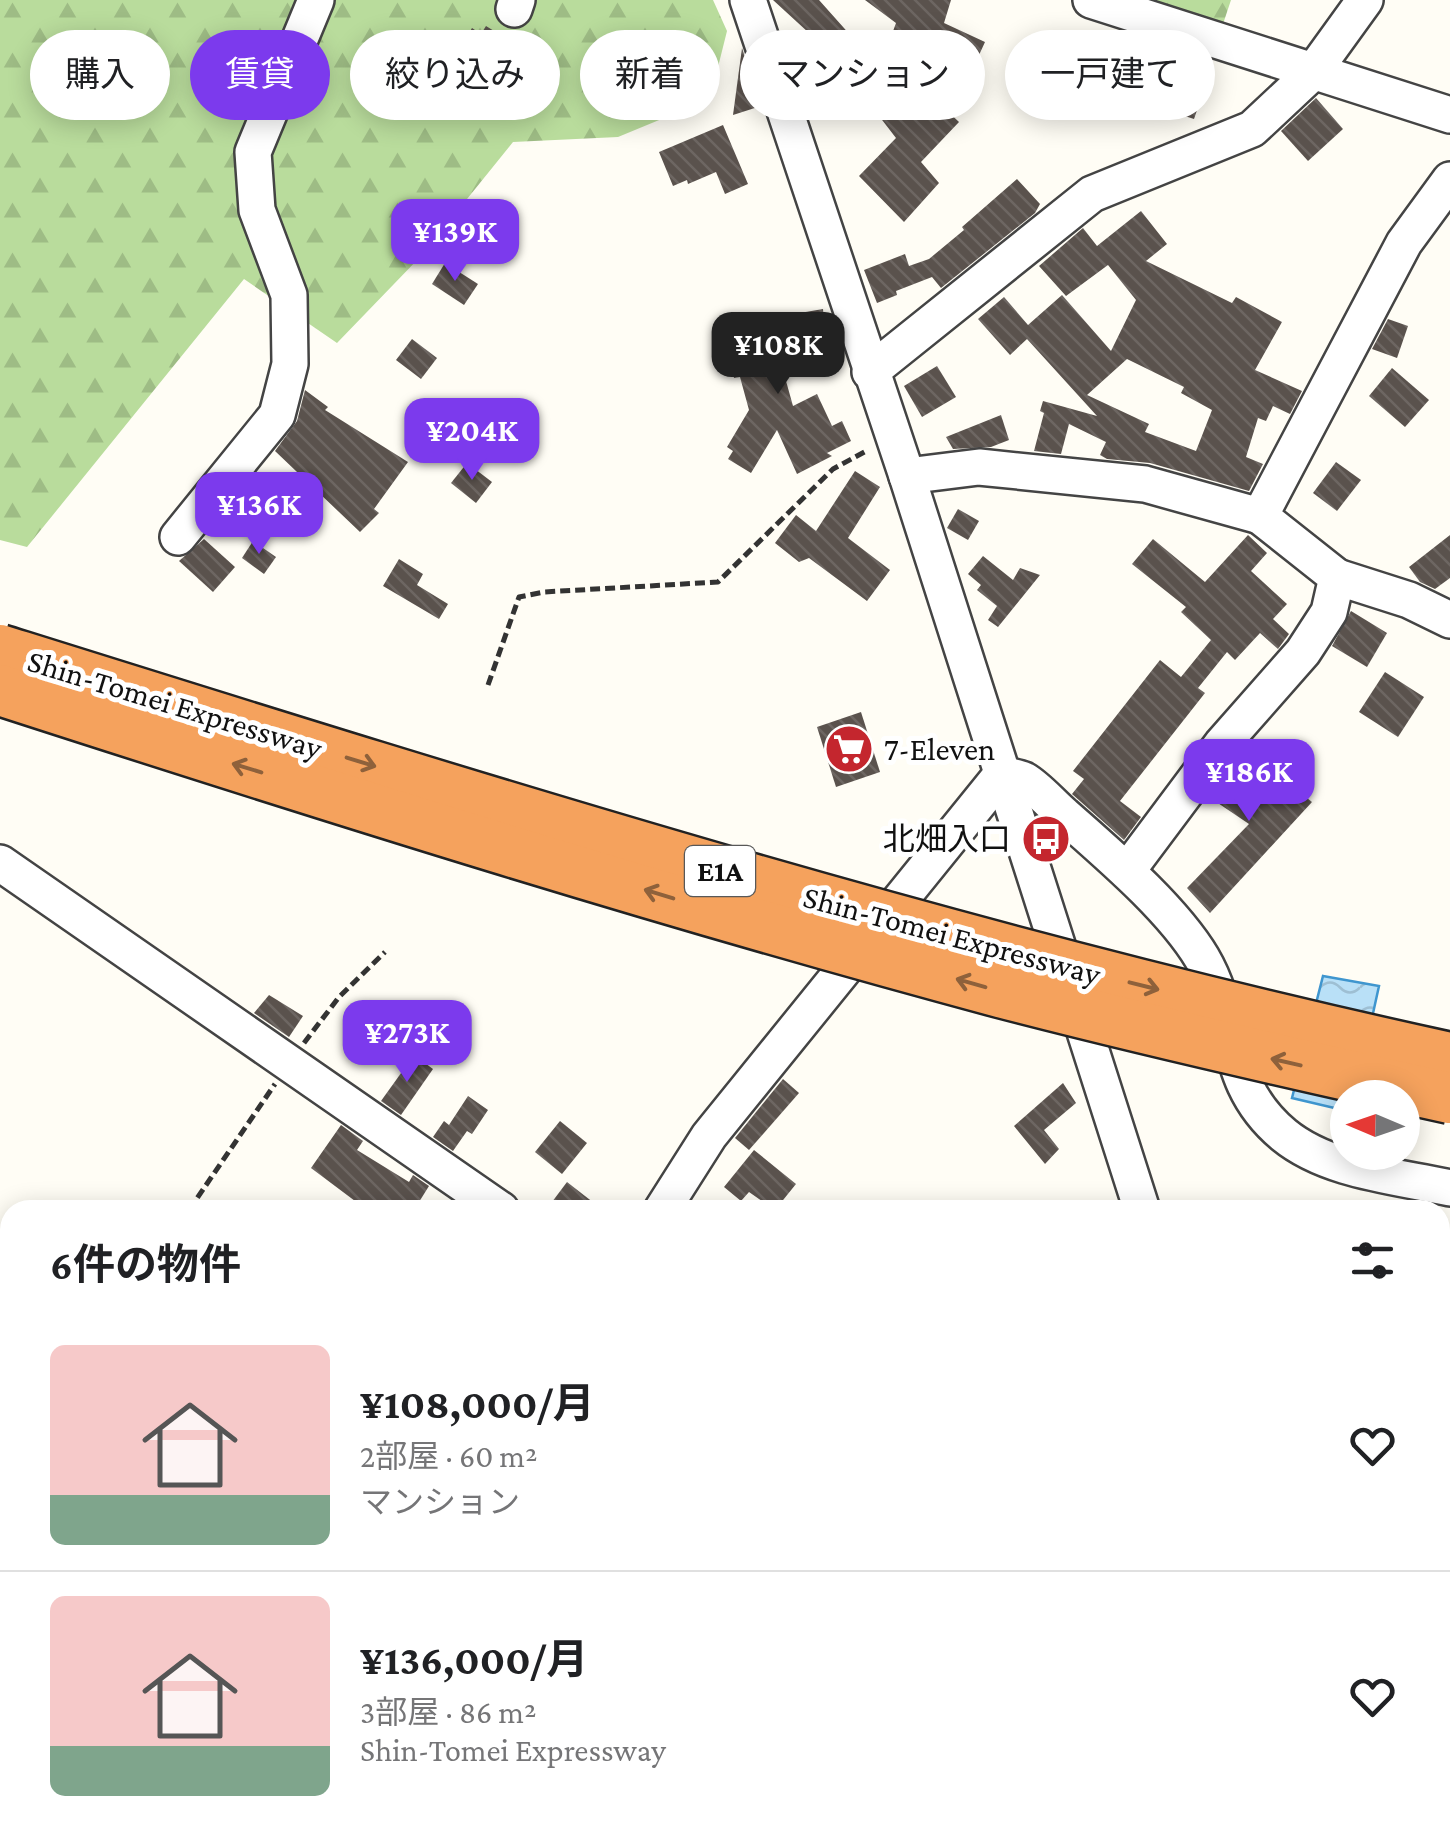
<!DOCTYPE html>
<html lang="ja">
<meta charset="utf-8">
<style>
body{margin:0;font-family:"Crimson Pro","Noto Sans JP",serif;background:#f6f6f6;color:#202124;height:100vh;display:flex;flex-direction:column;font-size:38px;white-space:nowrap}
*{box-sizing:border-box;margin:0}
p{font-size:32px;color:#757577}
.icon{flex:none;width:55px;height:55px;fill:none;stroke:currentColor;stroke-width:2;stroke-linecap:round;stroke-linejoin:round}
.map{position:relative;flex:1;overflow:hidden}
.side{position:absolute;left:0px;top:1200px;width:1450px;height:642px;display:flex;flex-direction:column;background:#fff;border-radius:30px 30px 0 0;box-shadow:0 5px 25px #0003}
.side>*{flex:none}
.banner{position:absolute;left:30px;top:30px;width:1390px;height:90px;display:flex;gap:20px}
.needle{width:65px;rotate:272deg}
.buttons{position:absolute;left:1330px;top:1080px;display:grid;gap:20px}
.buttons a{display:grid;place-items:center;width:90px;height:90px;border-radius:50%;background:#fff;box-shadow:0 5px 25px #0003;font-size:50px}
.price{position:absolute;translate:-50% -85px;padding:0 22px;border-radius:20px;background:#7c3aed;color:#fff;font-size:32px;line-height:65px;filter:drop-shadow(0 2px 5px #0008)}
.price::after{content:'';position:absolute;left:50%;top:60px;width:30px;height:22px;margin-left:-15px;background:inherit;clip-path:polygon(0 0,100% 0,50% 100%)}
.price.on{background:#222;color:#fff}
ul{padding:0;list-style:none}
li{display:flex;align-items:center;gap:30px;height:250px;padding:0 50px}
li+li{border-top:2px solid #e0e0e0}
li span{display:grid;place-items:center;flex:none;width:280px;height:200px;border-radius:15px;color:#555}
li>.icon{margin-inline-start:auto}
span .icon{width:120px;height:120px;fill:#fffc;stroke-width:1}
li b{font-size:42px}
h2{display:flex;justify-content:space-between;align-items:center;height:120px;padding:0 50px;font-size:42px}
.chip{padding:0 35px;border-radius:45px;background:#fff;box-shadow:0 5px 25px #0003;font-size:35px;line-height:90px}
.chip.on{background:#7c3aed;color:#fff}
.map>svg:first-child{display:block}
.forest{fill:url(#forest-firs)}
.water{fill:url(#water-waves);stroke:#3f96cf;stroke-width:2.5}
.building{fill:url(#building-back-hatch);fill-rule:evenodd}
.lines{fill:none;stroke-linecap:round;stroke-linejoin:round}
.minor-casing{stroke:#444;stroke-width:40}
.path{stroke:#333;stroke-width:5;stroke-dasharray:10 5;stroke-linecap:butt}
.minor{stroke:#fff;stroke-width:35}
.highway-bridge-casing{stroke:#222;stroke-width:55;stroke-linecap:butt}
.highway-bridge{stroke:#f5a25d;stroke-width:50}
.oneway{stroke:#8e613b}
.labels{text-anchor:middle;stroke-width:10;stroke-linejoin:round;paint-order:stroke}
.shield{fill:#fff;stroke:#585858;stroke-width:2.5}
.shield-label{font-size:30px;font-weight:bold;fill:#111}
.street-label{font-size:32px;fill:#111;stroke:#fff}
.poi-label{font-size:32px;fill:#111;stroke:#fff;text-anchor:start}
</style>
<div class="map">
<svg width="1450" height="1841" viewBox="0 0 1450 1841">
<defs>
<pattern id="forest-firs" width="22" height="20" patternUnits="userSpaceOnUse" patternTransform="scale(2.5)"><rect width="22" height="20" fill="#b9dc9c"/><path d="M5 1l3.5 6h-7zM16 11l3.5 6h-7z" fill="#9ebc85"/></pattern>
<pattern id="water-waves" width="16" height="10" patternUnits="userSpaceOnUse" patternTransform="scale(2.5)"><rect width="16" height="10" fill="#b9e0f7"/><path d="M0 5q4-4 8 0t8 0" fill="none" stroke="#9ebfd3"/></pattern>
<pattern id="building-back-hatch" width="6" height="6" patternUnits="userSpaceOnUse" patternTransform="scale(2.5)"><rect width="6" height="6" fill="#5a524d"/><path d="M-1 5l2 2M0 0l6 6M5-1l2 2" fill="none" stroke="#6d6662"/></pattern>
</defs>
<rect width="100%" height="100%" fill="#fffdf5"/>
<g class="forest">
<polygon points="0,0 713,0 727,31 710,99 618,137 513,142 421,256 337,343 244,279 27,547 0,540"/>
<polygon points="1147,0 1231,0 1222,27"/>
</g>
<polygon class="water" points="1323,976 1379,986 1370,1027 1348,1098 1347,1111 1292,1098"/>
<g class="building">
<polygon points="773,0 819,0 860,46 815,86 797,65 821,44"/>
<polygon points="865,0 951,0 944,23 985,42 969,77 914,52 918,45 892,34 896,23"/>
<polygon points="486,26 507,39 505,43 516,49 499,78 491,73 474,103 453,91 468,65 455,57 472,28 481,34"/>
<polygon points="1077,30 1146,52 1150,41 1176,50 1170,67 1174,69 1173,73 1206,84 1194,119 1095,87 1061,71"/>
<polygon points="742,48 761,106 733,115"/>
<polygon points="908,74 959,122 921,162 939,183 904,222 859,176 896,138 869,103"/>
<polygon points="1316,98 1343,129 1308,161 1281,131"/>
<polygon points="723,125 748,184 725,194 716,172 688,184 687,180 673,186 659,152"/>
<polygon points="1017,179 1040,204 1035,213 941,288 932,277 896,291 897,295 877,303 864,270 905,254 909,266 929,259 964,230 962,227"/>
<path d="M1141 211 1167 244 1146 261 1232 303 1236 297 1282 322 1255 370 1302 391 1290 414 1273 406 1266 421 1258 418 1246 457 1263 464 1249 491 1150 463 1107 459 1100 455 1106 442 1069 424 1061 454 1034 451 1044 413 1040 411 1043 401 1097 416 1027 339 1010 355 978 319 1004 297 1028 325 1062 295 1111 351 1136 300 1108 265 1066 296 1039 266 1083 228 1097 246ZM1127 359 1184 387 1181 393 1212 410 1196 451 1145 432 1149 424 1087 395Z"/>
<polygon points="445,263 478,284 464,305 432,284"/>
<polygon points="823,309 825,332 774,338 793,406 817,394 832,426 842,421 851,441 827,453 832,456 797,474 777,430 751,473 728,459 733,451 727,447 749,410 740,377 734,378 726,334 736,334 735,324"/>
<polygon points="1388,319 1408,326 1397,358 1372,349"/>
<polygon points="412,339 437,358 421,379 396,360"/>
<polygon points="937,366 956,397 922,417 904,386"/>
<polygon points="1392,368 1429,400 1405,427 1369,396"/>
<polygon points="305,390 328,407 325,410 408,462 374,509 379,513 360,532 275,451 297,421"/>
<polygon points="1001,415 1009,440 991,447 953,449 946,437"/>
<polygon points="1336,462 1361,480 1337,511 1313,493"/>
<polygon points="467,463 492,482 476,503 451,483"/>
<polygon points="855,471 880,487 848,538 890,570 867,601 809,558 799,562 775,543 796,515 816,531"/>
<polygon points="958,509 979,521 968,540 947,528"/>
<polygon points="1248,535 1267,553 1251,571 1287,604 1273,619 1289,634 1278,649 1260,633 1235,660 1227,652 1198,688 1205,693 1120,801 1141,817 1124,840 1072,794 1084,779 1073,771 1160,660 1181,677 1211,640 1181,612 1186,607 1132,564 1153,539 1205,582"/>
<polygon points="1450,535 1450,578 1435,589 1420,582 1409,567"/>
<polygon points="204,539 235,567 213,592 179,561"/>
<polygon points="253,541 276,557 264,574 242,558"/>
<polygon points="983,556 1013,580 1020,568 1040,575 998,627 988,620 997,606 977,590 981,585 968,574"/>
<polygon points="399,559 423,574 417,585 448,604 439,619 383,586"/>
<polygon points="1351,611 1387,633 1367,667 1332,646"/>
<polygon points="1385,672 1424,697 1398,737 1359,712"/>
<polygon points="861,712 880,772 836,787 817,727"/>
<polygon points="1247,748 1312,802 1210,913 1187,888 1249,824 1209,797"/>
<polygon points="269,995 303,1016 289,1037 254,1013"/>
<polygon points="414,1055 433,1069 401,1115 381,1101"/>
<polygon points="783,1079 799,1093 749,1150 735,1138"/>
<polygon points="1063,1083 1076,1103 1044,1130 1059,1149 1045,1164 1014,1126"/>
<polygon points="468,1096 488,1110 472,1134 467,1131 453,1151 433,1137 444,1121 449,1125"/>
<polygon points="560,1121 587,1143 562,1174 535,1152"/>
<polygon points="341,1125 363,1141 357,1150 409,1182 413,1175 429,1186 414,1210 367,1210 311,1168"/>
<polygon points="754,1150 796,1184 775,1210 749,1192 741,1201 724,1187"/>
<polygon points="567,1182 603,1210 546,1210"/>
</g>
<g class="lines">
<g class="minor-casing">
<g id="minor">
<polyline points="748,0 907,476 1142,1210"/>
<polyline points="1091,0 1450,115"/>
<polyline points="514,9 517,0"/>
<polyline points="870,372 1092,194 1252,129 1313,72 1365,0"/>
<polyline points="907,476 979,467 1145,484 1260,516"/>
<polyline points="178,537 277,415 290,364 289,295 257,210 253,152 316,0"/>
<polyline points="1337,577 1409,600 1450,620"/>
<polyline points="0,863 501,1210"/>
<polyline points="1127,871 1222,744 1303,652 1329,612 1337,577 1260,516 1404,243 1450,180"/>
<path d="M662 1210 709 1136 1002 774C1008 776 1017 777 1024 780 1038 788 1052 805 1064 815 1108 854 1172 908 1202 958 1238 1019 1221 1083 1284 1135 1328 1171 1396 1176 1450 1188"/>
<polyline points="1440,1810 1450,1787"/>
<polyline points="1346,1832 1349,1841"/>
<polyline points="255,1841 263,1832"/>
<polyline points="926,1841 936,1832"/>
</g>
</g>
<g class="path">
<polyline points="488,685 519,597 544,592 718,582 833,469 868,450"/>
<polyline points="304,1043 339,997 385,952"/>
<polyline points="189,1210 275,1084"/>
<polyline points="0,1437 10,1433"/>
</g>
<use href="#minor" class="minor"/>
<g class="highway-bridge-casing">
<g id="highway-bridge">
<path d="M0 650C479 800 959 951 1450 1058"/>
<path d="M0 690C331 797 664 902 1000 992 1149 1031 1300 1065 1450 1098"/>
</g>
</g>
<use href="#highway-bridge" class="highway-bridge"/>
</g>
<defs><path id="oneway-shaft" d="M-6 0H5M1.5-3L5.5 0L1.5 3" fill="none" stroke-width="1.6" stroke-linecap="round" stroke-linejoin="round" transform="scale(2.5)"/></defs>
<g class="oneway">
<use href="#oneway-shaft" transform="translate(361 762) rotate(17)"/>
<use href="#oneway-shaft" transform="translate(247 768) rotate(-163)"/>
<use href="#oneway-shaft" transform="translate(659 894) rotate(-163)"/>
<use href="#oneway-shaft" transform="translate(971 983) rotate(-164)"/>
<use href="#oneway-shaft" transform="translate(1144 986) rotate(14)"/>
<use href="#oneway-shaft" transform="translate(1286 1062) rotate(-167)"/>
</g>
<defs>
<g id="supermarket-disc" transform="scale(2.5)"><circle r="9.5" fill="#c4262e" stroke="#fff"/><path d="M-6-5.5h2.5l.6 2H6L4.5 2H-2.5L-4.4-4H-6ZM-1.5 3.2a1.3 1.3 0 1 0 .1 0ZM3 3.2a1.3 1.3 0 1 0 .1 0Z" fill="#fff"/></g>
<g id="bus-disc" transform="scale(2.5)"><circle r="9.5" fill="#c4262e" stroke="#fff"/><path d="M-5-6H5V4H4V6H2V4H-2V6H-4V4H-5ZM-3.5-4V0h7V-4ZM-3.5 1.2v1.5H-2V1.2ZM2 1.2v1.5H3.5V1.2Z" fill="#fff"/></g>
</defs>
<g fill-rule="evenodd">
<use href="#supermarket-disc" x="849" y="749"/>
<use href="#bus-disc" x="1046" y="839"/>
</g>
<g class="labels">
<rect class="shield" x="685" y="846" width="70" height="50" rx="8"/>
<g class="shield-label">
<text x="720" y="881">E1A</text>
</g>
<g class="street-label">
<text transform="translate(175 704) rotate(17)" y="11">Shin-Tomei Expressway</text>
<text transform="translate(952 935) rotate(15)" y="11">Shin-Tomei Expressway</text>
</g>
<g class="poi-label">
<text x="884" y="760">7-Eleven</text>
<text x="1011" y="850" text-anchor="end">北畑入口</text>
</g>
</g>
</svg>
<div class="buttons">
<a><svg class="needle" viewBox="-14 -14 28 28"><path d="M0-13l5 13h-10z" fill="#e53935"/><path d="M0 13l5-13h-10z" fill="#757577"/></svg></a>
</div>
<b class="price" style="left:455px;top:284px">¥139K</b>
<b class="price on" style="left:778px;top:397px">¥108K</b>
<b class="price" style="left:472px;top:483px">¥204K</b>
<b class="price" style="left:259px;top:557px">¥136K</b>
<b class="price" style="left:1249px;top:824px">¥186K</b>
<b class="price" style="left:407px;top:1085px">¥273K</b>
<div class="banner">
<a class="chip">購入</a>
<a class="chip on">賃貸</a>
<a class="chip">絞り込み</a>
<a class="chip">新着</a>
<a class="chip">マンション</a>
<a class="chip">一戸建て</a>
</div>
<section class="side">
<h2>6件の物件<svg class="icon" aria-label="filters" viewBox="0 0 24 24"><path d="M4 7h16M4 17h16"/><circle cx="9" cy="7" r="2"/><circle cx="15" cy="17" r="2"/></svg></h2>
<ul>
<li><span style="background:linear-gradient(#f6c9c9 75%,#7fa58c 0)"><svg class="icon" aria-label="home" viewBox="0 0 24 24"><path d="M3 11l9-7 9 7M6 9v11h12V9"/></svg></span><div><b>¥108,000/月</b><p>2部屋 · 60 m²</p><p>マンション</p></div><svg class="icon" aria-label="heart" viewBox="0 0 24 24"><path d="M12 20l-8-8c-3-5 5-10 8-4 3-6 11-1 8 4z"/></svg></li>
<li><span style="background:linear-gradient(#f6c9c9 75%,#7fa58c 0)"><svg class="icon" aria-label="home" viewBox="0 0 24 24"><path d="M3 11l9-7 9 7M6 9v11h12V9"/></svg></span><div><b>¥136,000/月</b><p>3部屋 · 86 m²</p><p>Shin-Tomei Expressway</p></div><svg class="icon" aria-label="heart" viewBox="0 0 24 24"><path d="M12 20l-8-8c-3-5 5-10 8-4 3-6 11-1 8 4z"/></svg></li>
</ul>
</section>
</div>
